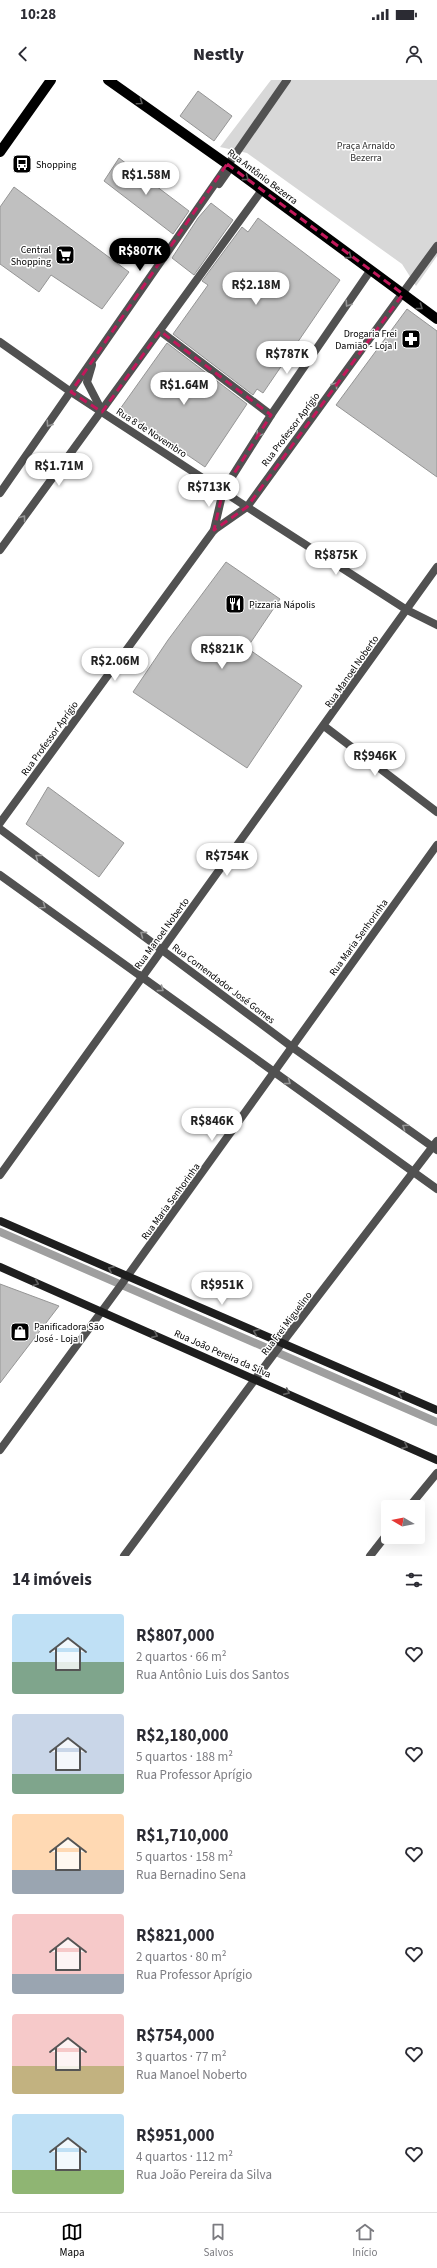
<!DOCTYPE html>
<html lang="pt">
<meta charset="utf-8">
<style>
body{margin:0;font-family:"Source Sans 3",sans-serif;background:#f7f7f7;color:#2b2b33;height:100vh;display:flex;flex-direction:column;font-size:15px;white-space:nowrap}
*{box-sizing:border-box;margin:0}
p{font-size:13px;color:#7c7c81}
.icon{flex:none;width:22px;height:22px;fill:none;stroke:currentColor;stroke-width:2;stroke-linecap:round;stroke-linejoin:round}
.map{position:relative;height:1476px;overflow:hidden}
.side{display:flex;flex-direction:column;background:#fff;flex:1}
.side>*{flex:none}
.needle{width:26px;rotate:280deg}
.buttons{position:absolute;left:381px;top:1420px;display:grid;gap:8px}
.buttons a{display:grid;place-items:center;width:44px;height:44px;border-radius:4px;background:#fff;box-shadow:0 4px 16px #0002;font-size:20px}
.price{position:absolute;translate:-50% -34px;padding:0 9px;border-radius:14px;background:#fff;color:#222;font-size:13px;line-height:26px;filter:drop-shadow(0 1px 2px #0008)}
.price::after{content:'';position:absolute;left:50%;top:24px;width:12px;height:9px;margin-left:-6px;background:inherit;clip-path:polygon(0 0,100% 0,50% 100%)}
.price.active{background:#000;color:#fff}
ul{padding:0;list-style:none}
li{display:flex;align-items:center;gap:12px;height:100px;padding:0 12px}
li span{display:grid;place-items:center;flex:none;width:112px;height:80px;border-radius:4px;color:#555}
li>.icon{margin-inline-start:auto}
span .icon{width:48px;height:48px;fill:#fffc;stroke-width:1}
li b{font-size:17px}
h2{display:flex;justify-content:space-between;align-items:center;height:48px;padding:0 12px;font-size:17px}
.status{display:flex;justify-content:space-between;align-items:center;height:28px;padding:0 20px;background:#fff;direction:ltr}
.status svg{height:11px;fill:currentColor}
header{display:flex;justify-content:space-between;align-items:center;height:52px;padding:0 12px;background:#fff;font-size:18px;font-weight:800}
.menu{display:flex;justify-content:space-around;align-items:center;height:56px;border-top:1px solid #e1e1e2;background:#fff;font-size:11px;color:#7c7c81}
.menu a{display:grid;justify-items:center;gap:2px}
.menu .active{color:#000}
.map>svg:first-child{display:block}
.green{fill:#d8d8d8}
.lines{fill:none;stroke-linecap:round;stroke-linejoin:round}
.stream{stroke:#9f9f9f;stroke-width:8}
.building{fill:#c0c0c0;stroke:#959595}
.street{stroke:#515151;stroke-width:8}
.secondary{stroke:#1e1e1e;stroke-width:8}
.primary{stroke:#000;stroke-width:10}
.oneway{stroke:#595959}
.oneway2{stroke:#979797}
.oneway3{stroke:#626262}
.marked{fill:none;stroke:#c2185b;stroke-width:3;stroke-dasharray:8 5;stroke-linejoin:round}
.labels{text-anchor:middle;stroke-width:3;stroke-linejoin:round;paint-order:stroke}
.park-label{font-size:10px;fill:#2f2f2f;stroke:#fff}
.poi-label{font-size:10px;fill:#000;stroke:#fff;text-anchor:start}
.street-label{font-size:10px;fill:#000;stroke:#fff}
</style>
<div class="status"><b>10:28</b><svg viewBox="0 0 49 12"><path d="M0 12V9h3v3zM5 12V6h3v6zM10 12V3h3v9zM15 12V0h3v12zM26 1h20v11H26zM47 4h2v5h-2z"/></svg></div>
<header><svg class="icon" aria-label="back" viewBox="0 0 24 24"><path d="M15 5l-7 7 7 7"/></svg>Nestly<svg class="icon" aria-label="person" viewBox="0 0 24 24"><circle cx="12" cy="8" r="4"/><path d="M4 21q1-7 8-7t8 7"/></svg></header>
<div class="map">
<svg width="437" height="1476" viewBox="0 0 437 1476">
<rect width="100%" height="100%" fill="#fff"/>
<polygon class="green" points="271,0 437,0 437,176 416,206 402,184 247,73 220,67"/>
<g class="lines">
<polyline class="stream" points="0,1152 437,1342"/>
</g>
<g class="building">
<polygon points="198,11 232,36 214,61 180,36"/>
<polygon points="119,78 189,131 173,154 104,101"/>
<polygon points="14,107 129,192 102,229 51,195 39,212 0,184 0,127"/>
<polygon points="211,123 233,140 194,195 172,178 198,138"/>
<polygon points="258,138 340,200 263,313 257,309 253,315 173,254 208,205 202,201 242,147 248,152"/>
<polygon points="407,229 437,251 437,397 336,325"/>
<polygon points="167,263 247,324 205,387 120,329"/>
<polygon points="226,482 280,519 247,568 302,606 247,688 133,612 168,560"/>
<polygon points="48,707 124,763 99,797 26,744"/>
<polygon points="0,1204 59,1226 0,1303"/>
</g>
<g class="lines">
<g class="street">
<polyline points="219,104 231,87"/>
<polyline points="160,251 271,335"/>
<polyline points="0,262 71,312 247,427 407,530 437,545"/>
<polyline points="92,285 87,302 102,331"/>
<polyline points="0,413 287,0"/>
<polyline points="214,450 223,411 271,335 370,191"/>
<polyline points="0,470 262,110"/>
<polyline points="324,646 437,732"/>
<polyline points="0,743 214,450 247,427 437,166"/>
<polyline points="0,749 292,967 437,1070"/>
<polyline points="0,795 437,1109"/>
<polyline points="0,1095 437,487"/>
<polyline points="0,1370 121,1205 437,765"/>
<polyline points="409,1427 437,1393"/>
<polyline points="124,1476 282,1263 437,1061"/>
<polyline points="370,1476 388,1453"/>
</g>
<g class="secondary">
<polyline points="0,1141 437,1330"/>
<polyline points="0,1187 437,1380"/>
</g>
<g class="primary">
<polyline points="108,0 227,84 437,239"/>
<polyline points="0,72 51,0"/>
</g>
</g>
<defs><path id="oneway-chevron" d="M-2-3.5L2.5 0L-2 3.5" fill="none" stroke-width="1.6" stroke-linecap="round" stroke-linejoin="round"/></defs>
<g class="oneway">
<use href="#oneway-chevron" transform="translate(140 22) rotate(35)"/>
<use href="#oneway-chevron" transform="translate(246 98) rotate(37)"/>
<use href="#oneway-chevron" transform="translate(349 176) rotate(37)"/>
<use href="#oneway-chevron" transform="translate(420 227) rotate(36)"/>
</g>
<g class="oneway2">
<use href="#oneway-chevron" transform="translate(348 224) rotate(124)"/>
<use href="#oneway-chevron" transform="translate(335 305) rotate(-53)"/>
<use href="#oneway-chevron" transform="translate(49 344) rotate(125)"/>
<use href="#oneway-chevron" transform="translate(259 354) rotate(122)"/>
<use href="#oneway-chevron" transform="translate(23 438) rotate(-53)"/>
<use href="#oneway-chevron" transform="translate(38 777) rotate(-144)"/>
<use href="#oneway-chevron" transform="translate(43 826) rotate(35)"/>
<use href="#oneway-chevron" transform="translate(143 854) rotate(-144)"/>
<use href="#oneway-chevron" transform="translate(161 909) rotate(36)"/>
<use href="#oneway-chevron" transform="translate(288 1002) rotate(36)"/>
<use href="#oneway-chevron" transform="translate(405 1047) rotate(-145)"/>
</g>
<g class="oneway3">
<use href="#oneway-chevron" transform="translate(111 1189) rotate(-156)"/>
<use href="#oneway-chevron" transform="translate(36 1203) rotate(23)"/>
<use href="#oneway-chevron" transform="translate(256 1252) rotate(-157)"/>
<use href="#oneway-chevron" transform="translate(155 1255) rotate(24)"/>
<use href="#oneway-chevron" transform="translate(287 1312) rotate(24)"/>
<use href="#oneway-chevron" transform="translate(401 1314) rotate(-157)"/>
<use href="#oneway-chevron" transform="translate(405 1366) rotate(24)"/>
</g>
<path class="marked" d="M227 84 403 214 247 427 214 450 223 411 271 335 160 251 102 332 71 312Z"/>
<defs>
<g id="bus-square" transform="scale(1)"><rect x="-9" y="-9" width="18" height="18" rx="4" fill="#000" stroke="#fff"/><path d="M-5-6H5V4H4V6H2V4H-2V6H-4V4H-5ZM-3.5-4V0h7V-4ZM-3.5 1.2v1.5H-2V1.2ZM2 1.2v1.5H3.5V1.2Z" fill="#fff"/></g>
<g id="supermarket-square" transform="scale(1)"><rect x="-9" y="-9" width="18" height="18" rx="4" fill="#000" stroke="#fff"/><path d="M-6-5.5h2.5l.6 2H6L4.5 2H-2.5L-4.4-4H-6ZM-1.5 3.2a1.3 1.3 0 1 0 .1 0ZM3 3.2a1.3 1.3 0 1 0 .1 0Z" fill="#fff"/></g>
<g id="pharmacy-square" transform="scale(1)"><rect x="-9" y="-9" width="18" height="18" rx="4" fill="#000" stroke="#fff"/><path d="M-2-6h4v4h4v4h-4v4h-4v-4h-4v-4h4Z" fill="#fff"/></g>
<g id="restaurant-square" transform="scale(1)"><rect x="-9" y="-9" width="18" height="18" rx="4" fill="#000" stroke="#fff"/><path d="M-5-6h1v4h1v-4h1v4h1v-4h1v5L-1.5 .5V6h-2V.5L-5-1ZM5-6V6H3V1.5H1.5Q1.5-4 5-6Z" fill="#fff"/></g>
<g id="shop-square" transform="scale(1)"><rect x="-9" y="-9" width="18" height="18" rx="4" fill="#000" stroke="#fff"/><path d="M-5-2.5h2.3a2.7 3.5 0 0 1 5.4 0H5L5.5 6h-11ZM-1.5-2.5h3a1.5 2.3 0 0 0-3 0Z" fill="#fff"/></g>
</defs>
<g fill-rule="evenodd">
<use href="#bus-square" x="22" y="84"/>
<use href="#supermarket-square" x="65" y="175"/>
<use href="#pharmacy-square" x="411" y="259"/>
<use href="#restaurant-square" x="235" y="524"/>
<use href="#shop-square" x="20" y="1252"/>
</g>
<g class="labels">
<g class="park-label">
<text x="366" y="69">Praça Arnaldo<tspan x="366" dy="12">Bezerra</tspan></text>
</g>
<g class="poi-label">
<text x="36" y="88">Shopping</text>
<text x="51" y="173" text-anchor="end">Central<tspan x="51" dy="12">Shopping</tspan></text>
<text x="397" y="257" text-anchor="end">Drogaria Frei<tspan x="397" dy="12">Damião - Loja I</tspan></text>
<text x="249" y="528">Pizzaria Nápolis</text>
<text x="34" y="1250">Panificadora São<tspan x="34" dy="12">José - Loja I</tspan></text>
</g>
<g class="street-label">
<text transform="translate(263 96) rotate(37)" y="4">Rua Antônio Bezerra</text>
<text transform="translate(290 349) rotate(-53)" y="4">Rua Professor Aprígio</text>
<text transform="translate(152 352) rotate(33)" y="4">Rua 8 de Novembro</text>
<text transform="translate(351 591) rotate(-55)" y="4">Rua Manoel Noberto</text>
<text transform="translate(49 658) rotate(-54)" y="4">Rua Professor Aprígio</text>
<text transform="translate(161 853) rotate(-54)" y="4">Rua Manoel Noberto</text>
<text transform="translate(358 857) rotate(-54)" y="4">Rua Maria Senhorinha</text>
<text transform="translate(224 903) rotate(37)" y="4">Rua Comendador José Gomes</text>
<text transform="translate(170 1121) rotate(-54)" y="4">Rua Maria Senhorinha</text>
<text transform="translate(286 1243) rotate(-53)" y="4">Rua Frei Miguelino</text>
<text transform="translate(223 1273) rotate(24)" y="4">Rua João Pereira da Silva</text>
</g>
</g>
</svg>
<div class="buttons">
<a><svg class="needle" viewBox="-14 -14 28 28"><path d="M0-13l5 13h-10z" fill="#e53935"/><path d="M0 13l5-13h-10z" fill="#7c7c81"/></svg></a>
</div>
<b class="price" style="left:146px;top:116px">R$1.58M</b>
<b class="price active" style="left:140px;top:192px">R$807K</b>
<b class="price" style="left:256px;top:226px">R$2.18M</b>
<b class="price" style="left:287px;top:295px">R$787K</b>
<b class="price" style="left:184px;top:326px">R$1.64M</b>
<b class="price" style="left:59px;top:407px">R$1.71M</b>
<b class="price" style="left:209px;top:428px">R$713K</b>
<b class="price" style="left:336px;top:496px">R$875K</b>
<b class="price" style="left:222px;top:590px">R$821K</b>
<b class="price" style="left:115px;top:602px">R$2.06M</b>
<b class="price" style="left:375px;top:697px">R$946K</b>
<b class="price" style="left:227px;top:797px">R$754K</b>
<b class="price" style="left:212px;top:1062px">R$846K</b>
<b class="price" style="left:222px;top:1226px">R$951K</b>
</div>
<section class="side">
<h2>14 imóveis<svg class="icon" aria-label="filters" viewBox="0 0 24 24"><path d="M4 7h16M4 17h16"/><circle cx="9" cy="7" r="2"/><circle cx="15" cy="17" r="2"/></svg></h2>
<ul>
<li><span style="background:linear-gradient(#bfe0f5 60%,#7fa58c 0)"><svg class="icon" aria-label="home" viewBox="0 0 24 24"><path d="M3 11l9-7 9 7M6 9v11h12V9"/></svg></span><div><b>R$807,000</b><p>2 quartos · 66 m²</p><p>Rua Antônio Luis dos Santos</p></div><svg class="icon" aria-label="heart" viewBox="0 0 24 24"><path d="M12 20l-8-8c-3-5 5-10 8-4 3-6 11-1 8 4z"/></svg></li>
<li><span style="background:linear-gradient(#c9d6e8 75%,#7fa58c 0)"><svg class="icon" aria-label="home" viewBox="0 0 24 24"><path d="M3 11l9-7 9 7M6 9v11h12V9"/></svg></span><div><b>R$2,180,000</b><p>5 quartos · 188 m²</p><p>Rua Professor Aprígio</p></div><svg class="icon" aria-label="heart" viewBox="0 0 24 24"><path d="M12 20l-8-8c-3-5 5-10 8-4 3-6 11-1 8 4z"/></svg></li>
<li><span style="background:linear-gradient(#ffd9b3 70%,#9aa5b1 0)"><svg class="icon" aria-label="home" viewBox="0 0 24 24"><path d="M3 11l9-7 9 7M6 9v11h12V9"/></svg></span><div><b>R$1,710,000</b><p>5 quartos · 158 m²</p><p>Rua Bernadino Sena</p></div><svg class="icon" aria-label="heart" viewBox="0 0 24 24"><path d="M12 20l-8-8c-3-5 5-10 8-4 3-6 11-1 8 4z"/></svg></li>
<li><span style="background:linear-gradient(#f6c9c9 75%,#9aa5b1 0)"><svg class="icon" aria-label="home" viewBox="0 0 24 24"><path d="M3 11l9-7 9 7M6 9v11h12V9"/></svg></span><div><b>R$821,000</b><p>2 quartos · 80 m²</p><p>Rua Professor Aprígio</p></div><svg class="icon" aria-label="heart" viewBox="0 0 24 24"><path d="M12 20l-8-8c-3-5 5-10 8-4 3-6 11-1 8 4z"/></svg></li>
<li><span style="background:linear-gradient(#f6c9c9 65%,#c2b280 0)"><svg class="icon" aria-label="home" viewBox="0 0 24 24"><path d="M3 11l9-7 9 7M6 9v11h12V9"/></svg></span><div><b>R$754,000</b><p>3 quartos · 77 m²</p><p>Rua Manoel Noberto</p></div><svg class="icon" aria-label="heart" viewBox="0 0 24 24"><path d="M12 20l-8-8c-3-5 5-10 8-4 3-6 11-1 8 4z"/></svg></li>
<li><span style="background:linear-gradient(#bfe0f5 70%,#8fb573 0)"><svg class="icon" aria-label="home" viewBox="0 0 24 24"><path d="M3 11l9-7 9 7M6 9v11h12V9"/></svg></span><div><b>R$951,000</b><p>4 quartos · 112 m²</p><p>Rua João Pereira da Silva</p></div><svg class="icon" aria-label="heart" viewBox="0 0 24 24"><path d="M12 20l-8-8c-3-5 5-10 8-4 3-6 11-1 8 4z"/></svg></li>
</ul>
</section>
<nav class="menu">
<a class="active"><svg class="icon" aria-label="map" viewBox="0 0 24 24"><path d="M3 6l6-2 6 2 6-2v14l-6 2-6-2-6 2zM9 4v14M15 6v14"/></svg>Mapa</a>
<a><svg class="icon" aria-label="saved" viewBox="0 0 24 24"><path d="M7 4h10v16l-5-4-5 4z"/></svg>Salvos</a>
<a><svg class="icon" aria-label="home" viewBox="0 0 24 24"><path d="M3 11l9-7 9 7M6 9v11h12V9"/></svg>Início</a>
</nav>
